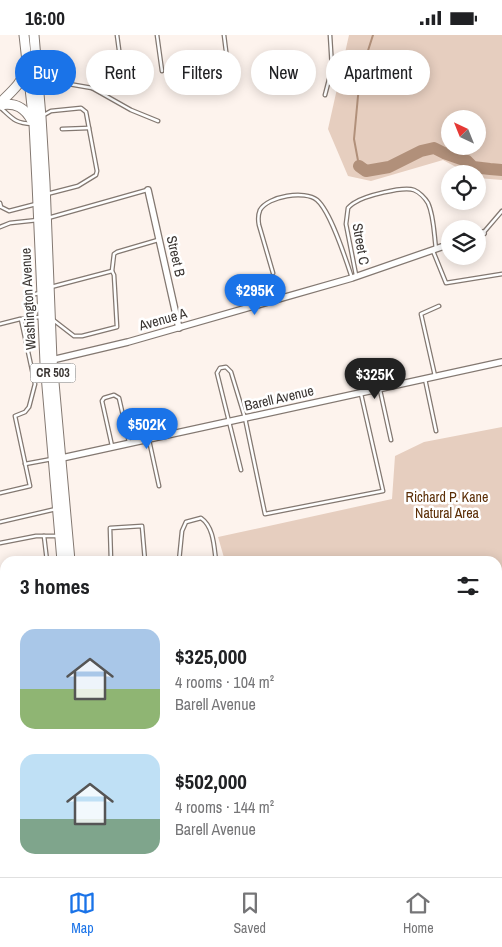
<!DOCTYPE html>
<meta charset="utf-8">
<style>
body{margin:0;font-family:"Archivo Narrow",sans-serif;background:#f6f6f6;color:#202124;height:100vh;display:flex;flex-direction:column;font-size:19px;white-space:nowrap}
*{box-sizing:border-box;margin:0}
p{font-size:16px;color:#757577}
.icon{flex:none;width:28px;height:28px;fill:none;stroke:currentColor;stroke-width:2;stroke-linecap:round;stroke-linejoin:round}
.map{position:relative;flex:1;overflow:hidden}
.sheet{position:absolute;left:0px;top:521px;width:502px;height:321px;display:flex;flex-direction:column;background:#fff;border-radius:15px 15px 0 0;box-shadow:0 2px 12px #0003}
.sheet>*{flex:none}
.banner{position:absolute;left:15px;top:15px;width:472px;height:45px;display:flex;gap:10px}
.needle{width:32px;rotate:317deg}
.fabs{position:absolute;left:441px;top:75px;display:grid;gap:10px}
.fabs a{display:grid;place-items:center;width:45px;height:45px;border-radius:50%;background:#fff;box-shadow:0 2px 12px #0003;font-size:25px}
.price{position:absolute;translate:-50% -42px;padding:0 11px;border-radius:18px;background:#1a73e8;color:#fff;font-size:16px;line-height:32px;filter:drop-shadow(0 1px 2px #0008)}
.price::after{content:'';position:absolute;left:50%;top:30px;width:15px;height:11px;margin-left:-8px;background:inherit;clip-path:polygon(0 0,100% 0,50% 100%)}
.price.selected{background:#222;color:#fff}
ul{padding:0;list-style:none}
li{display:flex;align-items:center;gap:15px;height:125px;padding:0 20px}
li span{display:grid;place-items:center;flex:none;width:140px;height:100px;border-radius:15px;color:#555}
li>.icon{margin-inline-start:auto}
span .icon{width:60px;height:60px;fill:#fffc;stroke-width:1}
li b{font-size:21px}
h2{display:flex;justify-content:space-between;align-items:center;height:60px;padding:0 20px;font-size:21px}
.pill{padding:0 18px;border-radius:22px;background:#fff;box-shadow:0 2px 12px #0003;font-size:18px;line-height:45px}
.pill.selected{background:#1a73e8;color:#fff}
.status{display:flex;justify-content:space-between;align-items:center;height:35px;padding:0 25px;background:#fff;direction:ltr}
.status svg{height:14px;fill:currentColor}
.menu{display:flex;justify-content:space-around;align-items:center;height:70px;border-top:1px solid #e0e0e0;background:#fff;font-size:14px;color:#757577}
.menu a{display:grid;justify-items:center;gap:2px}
.menu .selected{color:#1a73e8}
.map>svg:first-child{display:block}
.green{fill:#e6cebf;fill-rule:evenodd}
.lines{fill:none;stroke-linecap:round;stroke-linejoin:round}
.stream{stroke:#b1907a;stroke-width:2}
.river{stroke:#b1907a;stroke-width:12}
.lane-casing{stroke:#837871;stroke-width:5}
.street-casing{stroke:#837871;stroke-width:8}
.secondary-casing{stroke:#837871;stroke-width:10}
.primary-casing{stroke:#837871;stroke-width:11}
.lane{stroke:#fff;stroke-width:2.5}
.street{stroke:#fff;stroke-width:5.5}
.secondary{stroke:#fff;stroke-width:8}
.primary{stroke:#fff;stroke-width:9}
.labels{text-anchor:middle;stroke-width:5;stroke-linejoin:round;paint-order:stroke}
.shield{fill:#fff;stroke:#757270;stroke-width:1}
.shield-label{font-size:12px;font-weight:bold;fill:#3a3532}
.street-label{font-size:14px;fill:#3a3532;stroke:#fff}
.park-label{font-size:14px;fill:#5b2e06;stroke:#fff}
</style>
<div class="status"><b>16:00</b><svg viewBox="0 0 49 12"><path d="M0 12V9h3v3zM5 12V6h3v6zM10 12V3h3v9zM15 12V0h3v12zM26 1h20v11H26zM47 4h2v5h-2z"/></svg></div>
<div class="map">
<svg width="502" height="842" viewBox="0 0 502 842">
<rect width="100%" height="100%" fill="#fdf3ed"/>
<g class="green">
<path d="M349 0H502V145L478 143V139H469L443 125 371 146 348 141 328 94ZM450 84H478V111H450Z"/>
<polygon points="502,392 502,842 260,842 261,838 498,838 498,526 225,526 218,502 392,464 395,421 424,407"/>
</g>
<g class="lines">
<polyline class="stream" points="359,131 354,104 358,61 365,25 373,0"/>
<polyline class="river" points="359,131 366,136 389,132 421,116 434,113 444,118 467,126 473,132 490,134 502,135"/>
<g class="lane-casing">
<g id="lane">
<polyline points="157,0 162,36"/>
<polyline points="224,0 228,32"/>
<polyline points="40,46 63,48 92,53 102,44 121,40 122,37 117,0"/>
<polyline points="92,53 131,75 158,86"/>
<polyline points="325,60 332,33 330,0"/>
<path d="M1 73C13 84 15 88 32 89"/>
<polyline points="42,81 51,76 81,73 86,77 97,136 96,140 78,151 47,159"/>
<polyline points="62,94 89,93"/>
<polyline points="0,168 1,172 9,176 36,169"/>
<polyline points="48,183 147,155"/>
<polyline points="0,192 10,188 38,185"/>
<polyline points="484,197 502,176"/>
<polyline points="433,216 446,248 502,239"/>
<polyline points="112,236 114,219 117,217 158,205"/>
<path d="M273 238 259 190C258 185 258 180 260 175 268 161 305 155 317 165 331 177 346 225 352 243"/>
<path d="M356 240 346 189 348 173C350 171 352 169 354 168 364 161 403 151 414 155 419 157 425 163 428 168 434 181 434 199 436 214"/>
<polyline points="51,252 112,236 114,240 117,292 82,301 74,301 52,284"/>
<polyline points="26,261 40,258"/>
<polyline points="0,289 20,284"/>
<polyline points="435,341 421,279 439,271"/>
<polyline points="425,344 436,396"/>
<polyline points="380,355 391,405"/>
<polyline points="149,405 159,451"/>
<polyline points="112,411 102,366 104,363 114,360 119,363 129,407"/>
<polyline points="25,429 52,424"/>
<polyline points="241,435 217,338 220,333 226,332 231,337 245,383 265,479 383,456 361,359"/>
<polyline points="0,458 30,451 15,381 25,377 29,372 35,349 21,284 40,282"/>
<polyline points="0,487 56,474"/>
<polyline points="44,501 47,526"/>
<polyline points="0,508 36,501 57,501"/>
<polyline points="111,526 110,493 142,491 145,526"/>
<path d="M179 526 182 496 186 487 201 483C214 492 214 512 216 526"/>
<polyline points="0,747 5,746"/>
<polyline points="228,842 228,838"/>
</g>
</g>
<g class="street-casing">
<g id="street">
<polyline points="148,155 179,293"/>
<polyline points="478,200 483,198"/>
<polyline points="52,325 128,307 352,243 450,209"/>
<polyline points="62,423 502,327"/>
</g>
</g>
<g class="secondary-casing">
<polyline id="secondary" points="0,686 5,685"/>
</g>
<g class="primary-casing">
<g id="primary">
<polyline points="24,0 34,89 37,148 45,328 62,526"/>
<polyline points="34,0 41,82 45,148 52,325 70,526"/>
<path d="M0 68C11 57 22 48 27 33"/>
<path d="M0 70C16 67 25 73 32 86"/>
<polyline points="85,838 85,842"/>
<polyline points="93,838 94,842"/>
</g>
</g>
<use href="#lane" class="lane"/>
<use href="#street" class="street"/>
<use href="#secondary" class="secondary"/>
<use href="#primary" class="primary"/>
</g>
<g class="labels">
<rect class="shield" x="30.5" y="328.5" width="45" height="19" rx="4"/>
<g class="shield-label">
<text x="53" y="342">CR 503</text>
</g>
<g class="street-label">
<text transform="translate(361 209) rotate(80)" y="5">Street C</text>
<text transform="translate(176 221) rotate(77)" y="5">Street B</text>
<text transform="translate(28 264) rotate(-93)" y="5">Washington Avenue</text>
<text transform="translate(163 284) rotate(-16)" y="5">Avenue A</text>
<text transform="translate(279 363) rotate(-13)" y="5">Barell Avenue</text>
</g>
<g class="park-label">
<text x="447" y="467">Richard P. Kane<tspan x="447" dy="16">Natural Area</tspan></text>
</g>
</g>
</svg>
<div class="fabs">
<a><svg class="needle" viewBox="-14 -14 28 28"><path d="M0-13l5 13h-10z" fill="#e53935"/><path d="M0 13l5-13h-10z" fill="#757577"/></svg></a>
<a><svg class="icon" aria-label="locate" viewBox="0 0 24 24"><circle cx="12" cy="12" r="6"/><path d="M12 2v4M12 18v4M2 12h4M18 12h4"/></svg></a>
<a><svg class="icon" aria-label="layers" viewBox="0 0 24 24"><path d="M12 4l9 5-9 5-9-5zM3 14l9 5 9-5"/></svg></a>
</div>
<b class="price" style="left:255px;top:281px">$295K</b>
<b class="price selected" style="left:375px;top:365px">$325K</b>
<b class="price" style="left:147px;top:415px">$502K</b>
<div class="banner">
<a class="pill selected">Buy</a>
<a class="pill">Rent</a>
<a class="pill">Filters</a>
<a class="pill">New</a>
<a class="pill">Apartment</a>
</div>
<section class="sheet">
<h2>3 homes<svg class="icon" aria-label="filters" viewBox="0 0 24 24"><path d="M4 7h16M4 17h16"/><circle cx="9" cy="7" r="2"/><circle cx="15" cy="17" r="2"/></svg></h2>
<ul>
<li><span style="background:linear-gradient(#a9c7e8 60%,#8fb573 0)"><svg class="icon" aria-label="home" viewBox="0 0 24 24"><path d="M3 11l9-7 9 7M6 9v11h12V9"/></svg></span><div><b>$325,000</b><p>4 rooms · 104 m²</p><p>Barell Avenue</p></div></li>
<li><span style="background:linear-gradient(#bfe0f5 65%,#7fa58c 0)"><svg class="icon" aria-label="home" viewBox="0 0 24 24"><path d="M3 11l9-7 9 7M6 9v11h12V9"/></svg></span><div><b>$502,000</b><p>4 rooms · 144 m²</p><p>Barell Avenue</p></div></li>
</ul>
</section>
</div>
<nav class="menu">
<a class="selected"><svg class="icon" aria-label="map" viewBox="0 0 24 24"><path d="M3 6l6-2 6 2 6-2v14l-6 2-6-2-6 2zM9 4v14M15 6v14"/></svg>Map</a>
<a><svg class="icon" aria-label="saved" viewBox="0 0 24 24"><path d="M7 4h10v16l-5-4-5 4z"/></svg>Saved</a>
<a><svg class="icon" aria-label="home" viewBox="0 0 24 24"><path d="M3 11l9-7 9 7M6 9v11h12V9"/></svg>Home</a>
</nav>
